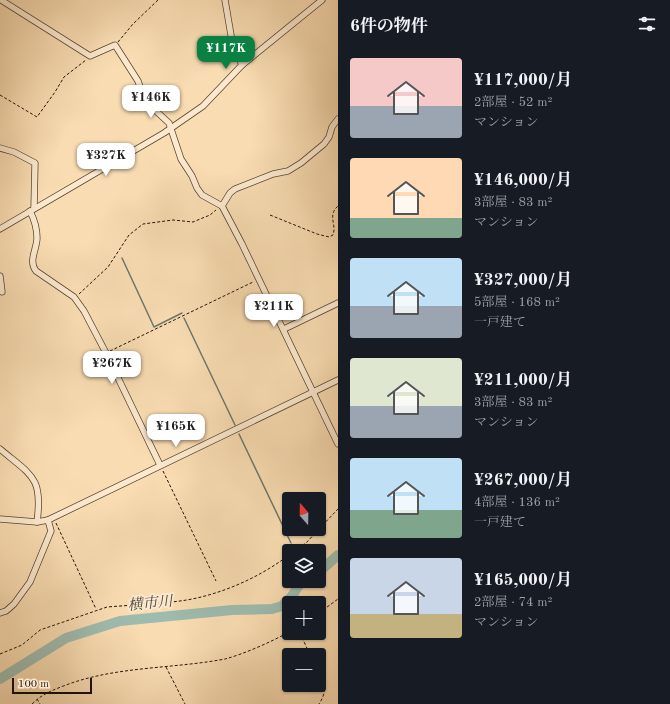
<!DOCTYPE html>
<html lang="ja">
<meta charset="utf-8">
<style>
body{margin:0;font-family:"Old Standard TT","Noto Serif JP",serif;background:#242831;color:#f1f3f6;height:100vh;display:flex;flex-direction:column;font-size:15px;white-space:nowrap}
*{box-sizing:border-box;margin:0}
p{font-size:13px;color:#9ea1a6}
.icon{flex:none;width:22px;height:22px;fill:none;stroke:currentColor;stroke-width:2;stroke-linecap:round;stroke-linejoin:round}
.map{position:relative;flex:1;overflow:hidden}
.drawer{display:flex;flex-direction:column;background:#171b24;width:332px}
.drawer>*{flex:none}
.needle{width:26px;rotate:340deg}
.buttons{position:absolute;left:282px;top:492px;display:grid;gap:8px}
.buttons a{display:grid;place-items:center;width:44px;height:44px;border-radius:4px;background:#171b24;box-shadow:0 1px 3px #0004;font-size:20px}
.scale{position:absolute;left:12px;bottom:10px;width:80px;box-sizing:border-box;padding-left:4px;border:2px solid #231309;border-top:0;font-size:11px;line-height:14px;white-space:nowrap;color:#231309;-webkit-text-stroke:3px #fbe8cd;paint-order:stroke}
.price{position:absolute;translate:-50% -34px;padding:0 9px;border-radius:8px;background:#fff;color:#222;font-size:13px;line-height:26px;filter:drop-shadow(0 1px 2px #0008)}
.price::after{content:'';position:absolute;left:50%;top:24px;width:12px;height:9px;margin-left:-6px;background:inherit;clip-path:polygon(0 0,100% 0,50% 100%)}
.price.on{background:#0b8043;color:#fff}
ul{padding:0;list-style:none}
li{display:flex;align-items:center;gap:12px;height:100px;padding:0 12px}
li span{display:grid;place-items:center;flex:none;width:112px;height:80px;border-radius:4px;color:#555}
li>.icon{margin-inline-start:auto}
span .icon{width:48px;height:48px;fill:#fffc;stroke-width:1}
li b{font-size:17px}
h2{display:flex;justify-content:space-between;align-items:center;height:48px;padding:0 12px;font-size:17px}
main{display:flex;flex:1;min-height:0}
.map>svg:first-child{display:block}
.lines{fill:none;stroke-linecap:round;stroke-linejoin:round}
.stream{stroke:#6d786d;stroke-width:1.5}
.river{stroke:#9ebbaf;stroke-width:10}
.minor-casing{stroke:#584533;stroke-width:7}
.path{stroke:#231309;stroke-width:1;stroke-dasharray:3 2;stroke-linecap:butt}
.minor{stroke:#fbe8cd;stroke-width:5.5}
.labels{text-anchor:middle;stroke-width:4;stroke-linejoin:round;paint-order:stroke}
.water-label{font-size:15px;font-style:italic;fill:#4e4e43;stroke:#fbe8cd}
</style>
<main>
<div class="map">
<svg width="338" height="704" viewBox="0 0 338 704">
<rect width="100%" height="100%" fill="#f9dcb2"/>
<filter id="stains"><feTurbulence type="fractalNoise" baseFrequency=".005" numOctaves="4"/><feColorMatrix values="0 0 0 0 .2 0 0 0 0 .09 0 0 0 0 .02 0 0 0 .5 -.17"/></filter>
<radialGradient id="worn" r=".72"><stop offset=".6" stop-color="#630" stop-opacity="0"/><stop offset="1" stop-color="#630" stop-opacity=".3"/></radialGradient>
<g class="lines">
<g class="stream">
<polyline points="122,258 154,327 182,313"/>
<polyline points="184,318 235,425"/>
<polyline points="239,434 291,543"/>
</g>
<g class="river">
<polyline points="319,572 338,555"/>
<polyline points="0,679 66,638 120,621 232,610 272,609 282,606 292,596 299,585 307,581"/>
</g>
<g class="minor-casing">
<g id="minor">
<polyline points="1,0 90,56 115,45 138,81 145,101 169,123 181,159 192,176 197,188 202,195 222,206 242,244 338,444"/>
<polyline points="225,0 232,41 242,65"/>
<polyline points="0,148 14,152 35,163 34,208"/>
<polyline points="222,206 230,193 235,189 273,174 288,171 301,163 324,144 329,137 332,127 338,119"/>
<path d="M30 211C34 219 37 228 37 238 37 249 28 261 36 271L74 297 84 311 106 353 160 465"/>
<polyline points="0,229 164,133 203,106 242,65 322,0"/>
<polyline points="0,276 2,292"/>
<polyline points="284,329 338,303"/>
<path d="M0 449C32 476 43 477 37 522"/>
<polyline points="0,519 37,522 48,520 338,380"/>
<polyline points="0,613 6,611 14,604 30,582 51,531 48,520"/>
</g>
</g>
<g class="path">
<polyline points="118,42 133,24 158,0"/>
<polyline points="0,95 37,117 55,92 64,77 86,60"/>
<path d="M270 215 317 234 329 237 333 235C337 224 327 216 338 206"/>
<polyline points="79,294 108,267 129,235 143,224 173,220 193,222 210,215 216,210"/>
<polyline points="110,351 253,282"/>
<polyline points="163,471 216,581"/>
<polyline points="56,523 96,609"/>
<polyline points="319,529 338,509"/>
<polyline points="294,551 306,543 319,529"/>
<polyline points="319,613 338,599"/>
<polyline points="300,633 310,655"/>
<path d="M0 654 22 645 40 630 107 607C132 605 156 604 180 601 218 596 259 578 289 555"/>
<polyline points="166,667 185,704"/>
<path d="M319 675C325 688 327 691 319 704"/>
<polyline points="37,699 40,704"/>
<path d="M32 704C42 694 53 690 66 685 117 666 172 669 225 659 244 654 271 642 289 632"/>
</g>
<use href="#minor" class="minor"/>
</g>
<g class="labels">
<g class="water-label">
<text transform="translate(150 603) rotate(-6)" y="5">横市川</text>
</g>
</g>
<rect width="100%" height="100%" filter="url(#stains)"/>
<rect width="100%" height="100%" fill="url(#worn)"/>
</svg>
<div class="buttons">
<a><svg class="needle" viewBox="-14 -14 28 28"><path d="M0-13l5 13h-10z" fill="#e53935"/><path d="M0 13l5-13h-10z" fill="#9ea1a6"/></svg></a>
<a><svg class="icon" aria-label="layers" viewBox="0 0 24 24"><path d="M12 4l9 5-9 5-9-5zM3 14l9 5 9-5"/></svg></a>
<a>+</a>
<a>−</a>
</div>
<div class="scale">100 m</div>
<b class="price on" style="left:226px;top:70px">¥117K</b>
<b class="price" style="left:151px;top:119px">¥146K</b>
<b class="price" style="left:106px;top:177px">¥327K</b>
<b class="price" style="left:274px;top:328px">¥211K</b>
<b class="price" style="left:112px;top:385px">¥267K</b>
<b class="price" style="left:176px;top:448px">¥165K</b>
</div>
<section class="drawer">
<h2>6件の物件<svg class="icon" aria-label="filters" viewBox="0 0 24 24"><path d="M4 7h16M4 17h16"/><circle cx="9" cy="7" r="2"/><circle cx="15" cy="17" r="2"/></svg></h2>
<ul>
<li><span style="background:linear-gradient(#f6c9c9 60%,#9aa5b1 0)"><svg class="icon" aria-label="home" viewBox="0 0 24 24"><path d="M3 11l9-7 9 7M6 9v11h12V9"/></svg></span><div><b>¥117,000/月</b><p>2部屋 · 52 m²</p><p>マンション</p></div></li>
<li><span style="background:linear-gradient(#ffd9b3 75%,#7fa58c 0)"><svg class="icon" aria-label="home" viewBox="0 0 24 24"><path d="M3 11l9-7 9 7M6 9v11h12V9"/></svg></span><div><b>¥146,000/月</b><p>3部屋 · 83 m²</p><p>マンション</p></div></li>
<li><span style="background:linear-gradient(#bfe0f5 60%,#9aa5b1 0)"><svg class="icon" aria-label="home" viewBox="0 0 24 24"><path d="M3 11l9-7 9 7M6 9v11h12V9"/></svg></span><div><b>¥327,000/月</b><p>5部屋 · 168 m²</p><p>一戸建て</p></div></li>
<li><span style="background:linear-gradient(#dfe7d0 60%,#9aa5b1 0)"><svg class="icon" aria-label="home" viewBox="0 0 24 24"><path d="M3 11l9-7 9 7M6 9v11h12V9"/></svg></span><div><b>¥211,000/月</b><p>3部屋 · 83 m²</p><p>マンション</p></div></li>
<li><span style="background:linear-gradient(#bfe0f5 65%,#7fa58c 0)"><svg class="icon" aria-label="home" viewBox="0 0 24 24"><path d="M3 11l9-7 9 7M6 9v11h12V9"/></svg></span><div><b>¥267,000/月</b><p>4部屋 · 136 m²</p><p>一戸建て</p></div></li>
<li><span style="background:linear-gradient(#c9d6e8 70%,#c2b280 0)"><svg class="icon" aria-label="home" viewBox="0 0 24 24"><path d="M3 11l9-7 9 7M6 9v11h12V9"/></svg></span><div><b>¥165,000/月</b><p>2部屋 · 74 m²</p><p>マンション</p></div></li>
</ul>
</section>
</main>
